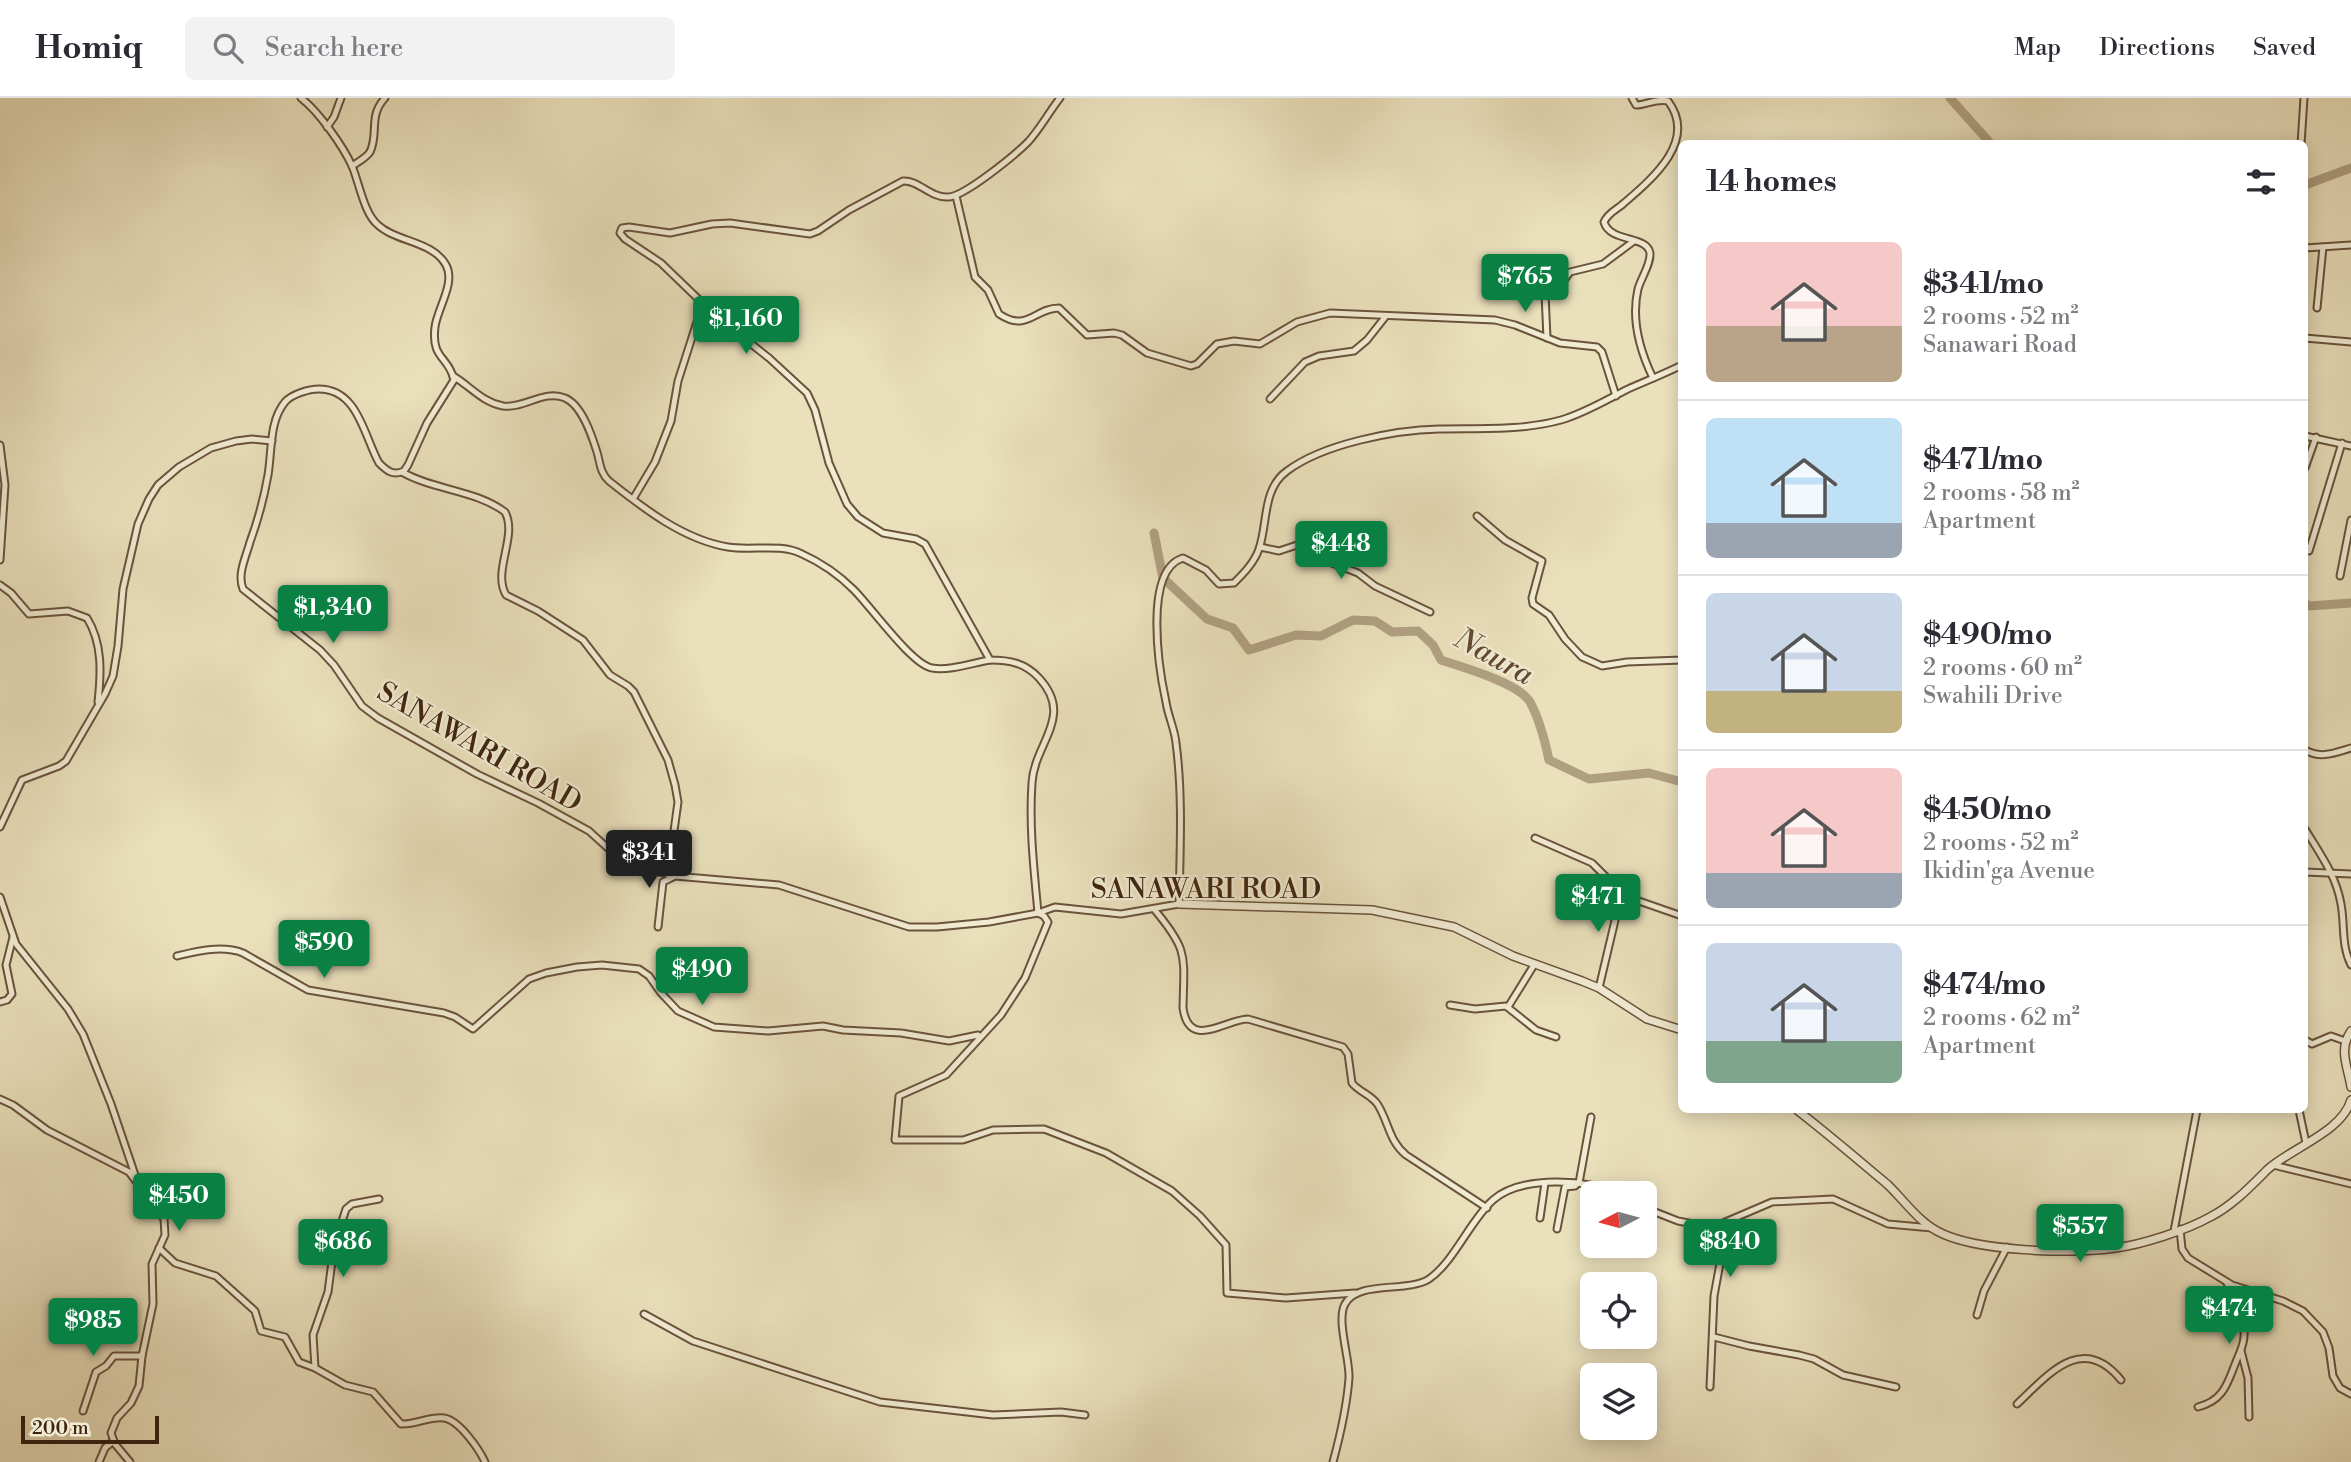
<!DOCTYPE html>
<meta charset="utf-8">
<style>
body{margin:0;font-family:"Libre Bodoni",serif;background:#f2f2f3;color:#2b2b33;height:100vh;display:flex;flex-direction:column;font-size:26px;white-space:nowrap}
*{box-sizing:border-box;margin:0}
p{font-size:23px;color:#7c7c81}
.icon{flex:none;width:38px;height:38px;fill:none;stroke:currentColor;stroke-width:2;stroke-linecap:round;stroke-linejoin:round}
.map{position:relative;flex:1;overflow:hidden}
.side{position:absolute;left:1678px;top:42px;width:630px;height:973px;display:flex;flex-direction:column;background:#fff;border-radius:10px;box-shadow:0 4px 18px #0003}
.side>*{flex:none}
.needle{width:46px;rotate:264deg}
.fabs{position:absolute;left:1580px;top:1083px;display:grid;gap:14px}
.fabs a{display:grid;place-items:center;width:77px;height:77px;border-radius:10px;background:#fff;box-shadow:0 4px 18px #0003;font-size:35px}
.scale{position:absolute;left:21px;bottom:18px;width:138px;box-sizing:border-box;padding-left:7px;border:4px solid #3f2410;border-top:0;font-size:19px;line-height:24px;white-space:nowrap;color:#3f2410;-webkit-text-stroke:5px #f1ebd3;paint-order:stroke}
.price{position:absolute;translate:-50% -60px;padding:0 16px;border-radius:7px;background:#0b8043;color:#fff;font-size:23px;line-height:46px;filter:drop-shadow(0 2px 4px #0008)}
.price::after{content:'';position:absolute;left:50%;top:42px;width:21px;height:16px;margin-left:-10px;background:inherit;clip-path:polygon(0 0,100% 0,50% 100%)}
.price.active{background:#222;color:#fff}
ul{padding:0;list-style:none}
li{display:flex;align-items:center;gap:21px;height:175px;padding:0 28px}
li+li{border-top:2px solid #e1e1e2}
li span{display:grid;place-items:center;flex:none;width:196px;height:140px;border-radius:10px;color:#555}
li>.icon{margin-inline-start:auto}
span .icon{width:84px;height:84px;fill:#fffc;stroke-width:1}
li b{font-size:30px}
h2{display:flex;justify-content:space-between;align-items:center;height:84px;padding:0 28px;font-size:30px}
header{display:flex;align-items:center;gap:42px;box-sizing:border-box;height:98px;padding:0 35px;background:#fff;border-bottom:2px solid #e1e1e2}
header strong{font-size:33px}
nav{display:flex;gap:38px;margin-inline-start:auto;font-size:24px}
.search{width:490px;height:63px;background:#f2f2f3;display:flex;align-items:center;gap:18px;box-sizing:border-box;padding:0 24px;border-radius:10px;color:#7c7c81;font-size:26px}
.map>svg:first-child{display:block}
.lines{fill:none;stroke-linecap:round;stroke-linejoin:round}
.river{stroke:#b0a082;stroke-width:9}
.minor-casing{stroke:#6a533b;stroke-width:9}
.tertiary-casing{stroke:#6a533b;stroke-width:10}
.minor{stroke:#f1ebd3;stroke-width:5}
.tertiary{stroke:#f1ebd3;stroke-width:7}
.labels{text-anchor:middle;stroke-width:5;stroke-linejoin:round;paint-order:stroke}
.street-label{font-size:28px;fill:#3f2410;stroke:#f1ebd3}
.water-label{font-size:30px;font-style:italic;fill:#614932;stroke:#f1ebd3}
</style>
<header>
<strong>Homiq</strong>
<div class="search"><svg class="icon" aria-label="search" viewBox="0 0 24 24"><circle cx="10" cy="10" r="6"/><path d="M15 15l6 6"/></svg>Search here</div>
<nav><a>Map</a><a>Directions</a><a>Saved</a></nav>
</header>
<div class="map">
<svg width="2351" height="1364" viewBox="0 0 2351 1364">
<rect width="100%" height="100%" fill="#eae0bc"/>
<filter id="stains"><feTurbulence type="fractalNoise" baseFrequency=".00286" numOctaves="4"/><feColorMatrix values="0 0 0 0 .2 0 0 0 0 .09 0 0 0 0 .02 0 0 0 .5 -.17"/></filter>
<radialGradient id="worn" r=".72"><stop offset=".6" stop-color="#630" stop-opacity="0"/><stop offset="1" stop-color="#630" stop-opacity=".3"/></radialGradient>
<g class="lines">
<g class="river">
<polyline points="1950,0 1991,46"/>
<polyline points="2305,87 2351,70"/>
<path d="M1154 435 1163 480 1207 521 1233 530 1249 552 1296 537 1321 538 1353 522 1375 523 1392 534 1418 533 1433 547 1441 562C1462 569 1519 585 1530 604 1540 622 1545 643 1549 662L1589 681 1649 675 1682 684"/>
<polyline points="2305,505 2309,508 2351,505"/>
</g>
<g class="minor-casing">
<g id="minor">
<path d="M301 0C319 14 343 48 352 68 359 84 364 116 378 127 396 144 433 143 446 167 456 185 437 211 435 229 431 262 449 258 454 282L427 325 408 367 404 373C393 378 387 373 379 365 364 338 358 291 319 291 309 291 292 296 285 304 269 323 272 354 268 377 264 400 258 422 250 444 246 459 237 476 243 491L320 552 334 567 362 608 378 620 477 676 538 705 589 733 611 753 639 769 675 778 779 787 909 829H937L989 824 1038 815 1055 809 1121 816 1179 806C1180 753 1183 698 1176 645 1175 632 1168 618 1166 604 1159 572 1143 472 1183 460L1206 472 1219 486 1234 485C1244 475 1254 465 1259 451 1268 425 1262 391 1287 373 1323 346 1394 332 1439 331 1479 330 1521 333 1561 322 1585 315 1606 302 1628 291 1646 283 1664 276 1682 267"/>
<path d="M1060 0C1049 14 1040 31 1028 44 1015 57 964 99 948 99 930 100 919 82 903 83L849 112 818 133 810 136 730 125 712 126 670 135 629 129 622 130 620 135 625 141 661 165 717 219 769 260 807 295 815 312 829 365 847 406 858 419 883 435 916 441 925 446 990 562C1010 562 1025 565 1039 580 1075 619 1034 645 1032 685 1029 729 1034 771 1038 815L1044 818 1048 824 1025 880 1001 917 946 977 899 998 895 1042H963L993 1032 1044 1031 1106 1055 1172 1093 1200 1118 1226 1147 1227 1195 1286 1200 1355 1195"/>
<path d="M1632 0 1636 7C1647 7 1656 0 1668 3 1698 43 1652 81 1623 106 1616 112 1608 115 1604 124 1610 145 1647 137 1650 155 1651 166 1641 180 1638 191 1631 221 1640 253 1653 280"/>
<polyline points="327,29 334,19 341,0"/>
<polyline points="2301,46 2304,0"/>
<path d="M352 68C358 64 366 60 370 54 379 36 368 18 385 0"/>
<path d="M956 98 975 179 988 192 999 216C1028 235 1034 210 1059 210L1087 237 1114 235 1122 237 1147 255 1191 268 1197 266 1217 246 1234 243 1260 246 1297 224 1330 215 1495 222 1515 227 1560 245 1597 249 1602 254 1616 298"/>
<polyline points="2305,150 2351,147"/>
<polyline points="2317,210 2323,149"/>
<polyline points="1547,240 1545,196 1562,185 1570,174 1603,166 1634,143"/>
<polyline points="2305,240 2351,244"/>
<path d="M453 278C470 288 482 304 503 308 523 311 545 291 565 300 582 307 592 338 597 354 600 364 600 375 609 383 643 410 684 442 728 449 752 453 780 445 802 456 822 465 839 477 854 492 871 509 912 567 932 570 950 573 972 565 990 562"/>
<polyline points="1270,301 1305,264 1319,258 1354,253 1367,242 1386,218"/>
<polyline points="2305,338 2351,348"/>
<polyline points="0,347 5,387 0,462"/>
<polyline points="2305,370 2316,339"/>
<path d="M402 374C433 392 476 392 505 414 518 438 492 473 506 497L538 513 583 542 610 577 628 588 634 594 668 662 675 687 678 704 673 740 675 778 663 784 658 829"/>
<polyline points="633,401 655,364 671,323 678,283 703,205"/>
<polyline points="1477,418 1505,442 1542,463 1532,500 1533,506 1549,517 1565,541 1582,559 1602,568 1627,564 1682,562"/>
<polyline points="1260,449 1279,453 1300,446 1332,465 1358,475 1375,488 1430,514"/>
<polyline points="2309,453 2342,345"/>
<polyline points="2340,478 2351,422"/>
<path d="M0 487 11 495 29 516 68 513 87 520C103 546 101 576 98 604"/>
<path d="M2305 652C2321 661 2334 655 2351 650"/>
<polyline points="0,729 22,682 59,668 66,663 105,596 113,578 118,548 123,491 138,426 149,401 158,387 179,369 211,350 236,343 252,341 272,343"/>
<path d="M2305 731C2320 756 2336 777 2341 806 2345 827 2341 847 2351 867"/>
<polyline points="1535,740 1592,765 1607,780 1636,802 1682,818"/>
<polyline points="2305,774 2351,776"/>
<polyline points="0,799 16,846 68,911 83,936 111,1006 135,1077"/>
<path d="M1154 811C1189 853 1184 857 1183 910 1189 953 1226 921 1248 921L1343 949 1348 956 1352 985C1359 994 1372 997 1378 1007 1389 1025 1389 1043 1406 1057L1487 1110"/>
<path d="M177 858C198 853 222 847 243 855L308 892 444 915 455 919 473 931 529 881 546 875 577 869 602 867 639 871 649 878 661 895 678 913 714 929 768 933 823 928 843 932 901 935 949 943 978 937"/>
<polyline points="1599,890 1617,814 1627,796"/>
<polyline points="0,904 7,902 12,896 6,867 13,839"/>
<polyline points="1450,907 1475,911 1506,908 1536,932 1556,939"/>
<polyline points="1508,909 1534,867"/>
<polyline points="2305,942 2312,946 2331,938 2345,943"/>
<polyline points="0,1001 13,1007 47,1032 129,1074 164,1121 165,1137 152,1166 153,1206 142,1258 139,1288 131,1305 117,1320 111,1335 115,1346 130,1364"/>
<polyline points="2299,1012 2306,1045"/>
<polyline points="2273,1067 2351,1086"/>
<polyline points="1579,1085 1591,1019"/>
<polyline points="1645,1110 1678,1123 1704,1128 1716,1128 1772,1104 1833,1101 1888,1126 1932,1130"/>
<polyline points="1540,1120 1545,1085"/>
<polyline points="1557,1131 1565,1089 1575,1088 1578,1085"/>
<polyline points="2180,1131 2182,1151 2188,1160 2232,1187 2283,1203 2303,1213 2323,1234 2329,1250 2333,1278 2340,1290 2351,1296"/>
<polyline points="2174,1133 2197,1012"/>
<path d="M159 1150 175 1165 216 1178 255 1213 261 1233 285 1239 299 1264 315 1270 345 1287 373 1294 401 1326C415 1327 430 1318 444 1320 459 1322 479 1351 485 1364"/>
<polyline points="644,1216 693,1243 880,1304 993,1317 1061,1314 1085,1317"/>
<polyline points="1977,1217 1984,1193 2007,1149"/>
<polyline points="1714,1239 1749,1248 1799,1257 1814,1261 1843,1277 1896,1289"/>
<polyline points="2241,1253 2248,1280 2249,1319"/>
<polyline points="315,1270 313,1237 328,1194 334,1148 346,1111 352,1106 379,1101"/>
<polyline points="1710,1289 1714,1198 1725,1138 1724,1125"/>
<path d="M2017 1306C2048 1277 2082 1234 2121 1282"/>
<path d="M2198 1309C2226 1302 2228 1282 2238 1259 2243 1247 2245 1241 2244 1227 2242 1213 2232 1199 2227 1185"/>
<polyline points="83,1313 96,1274 106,1268 114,1258 142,1258"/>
<polyline points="99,1364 105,1350 113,1343"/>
<path d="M1333 1364C1340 1338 1347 1307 1349 1280 1350 1261 1336 1222 1345 1206 1358 1182 1407 1195 1429 1181 1454 1164 1471 1121 1493 1102 1521 1077 1589 1081 1621 1096"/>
</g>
</g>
<g class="tertiary-casing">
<g id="tertiary">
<polyline points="1179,806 1372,812 1454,829 1513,858 1582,883 1599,890 1647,921 1682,932"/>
<path d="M2351 933C2338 952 2348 969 2351 989"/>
<path d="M1797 1012C1828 1036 1857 1061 1887 1086 1903 1101 1917 1122 1937 1133 1975 1154 2071 1156 2115 1150 2141 1147 2187 1132 2210 1119 2232 1108 2250 1089 2267 1072 2291 1050 2342 1034 2351 1002"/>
</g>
</g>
<use href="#minor" class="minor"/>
<use href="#tertiary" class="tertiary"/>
</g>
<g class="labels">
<g class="street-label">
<text transform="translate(480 648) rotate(30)" y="10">SANAWARI ROAD</text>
<text x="1206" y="800">SANAWARI ROAD</text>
</g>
<g class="water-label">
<text transform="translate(1494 558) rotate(29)" y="10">Naura</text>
</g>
</g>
<rect width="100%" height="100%" filter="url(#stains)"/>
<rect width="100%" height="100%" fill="url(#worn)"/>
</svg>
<div class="fabs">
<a><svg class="needle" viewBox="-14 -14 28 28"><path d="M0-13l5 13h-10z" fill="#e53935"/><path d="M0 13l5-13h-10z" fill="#7c7c81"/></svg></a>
<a><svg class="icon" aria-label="locate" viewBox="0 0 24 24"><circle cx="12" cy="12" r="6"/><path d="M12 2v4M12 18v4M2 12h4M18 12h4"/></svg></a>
<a><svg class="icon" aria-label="layers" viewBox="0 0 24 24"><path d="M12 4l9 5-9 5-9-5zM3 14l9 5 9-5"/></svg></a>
</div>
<div class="scale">200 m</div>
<b class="price" style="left:1525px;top:216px">$765</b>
<b class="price" style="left:746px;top:258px">$1,160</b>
<b class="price" style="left:1341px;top:483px">$448</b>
<b class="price" style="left:333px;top:547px">$1,340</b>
<b class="price active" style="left:649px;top:792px">$341</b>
<b class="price" style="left:1598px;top:836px">$471</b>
<b class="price" style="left:324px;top:882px">$590</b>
<b class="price" style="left:702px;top:909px">$490</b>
<b class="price" style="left:179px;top:1135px">$450</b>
<b class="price" style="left:2080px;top:1166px">$557</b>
<b class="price" style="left:343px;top:1181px">$686</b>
<b class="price" style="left:1730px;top:1181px">$840</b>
<b class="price" style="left:2229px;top:1248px">$474</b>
<b class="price" style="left:93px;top:1260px">$985</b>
<section class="side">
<h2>14 homes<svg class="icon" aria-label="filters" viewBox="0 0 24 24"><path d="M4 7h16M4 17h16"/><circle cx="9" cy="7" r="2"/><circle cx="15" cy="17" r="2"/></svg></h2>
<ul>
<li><span style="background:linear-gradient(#f6c9c9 60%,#b9a48a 0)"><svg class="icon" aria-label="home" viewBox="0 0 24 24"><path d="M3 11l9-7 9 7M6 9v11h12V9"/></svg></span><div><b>$341/mo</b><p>2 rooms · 52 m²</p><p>Sanawari Road</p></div></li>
<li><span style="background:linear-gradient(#bfe0f5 75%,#9aa5b1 0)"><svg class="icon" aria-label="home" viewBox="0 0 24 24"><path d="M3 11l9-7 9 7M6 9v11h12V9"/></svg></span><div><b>$471/mo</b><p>2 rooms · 58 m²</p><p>Apartment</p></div></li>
<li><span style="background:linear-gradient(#c9d6e8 70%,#c2b280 0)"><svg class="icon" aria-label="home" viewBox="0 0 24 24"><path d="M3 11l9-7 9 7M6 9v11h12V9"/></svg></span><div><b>$490/mo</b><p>2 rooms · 60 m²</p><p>Swahili Drive</p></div></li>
<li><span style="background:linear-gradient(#f6c9c9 75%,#9aa5b1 0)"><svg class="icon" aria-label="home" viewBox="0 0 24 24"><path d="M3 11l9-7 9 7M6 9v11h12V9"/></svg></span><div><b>$450/mo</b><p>2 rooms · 52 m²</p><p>Ikidin'ga Avenue</p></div></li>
<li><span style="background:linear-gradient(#c9d6e8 70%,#7fa58c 0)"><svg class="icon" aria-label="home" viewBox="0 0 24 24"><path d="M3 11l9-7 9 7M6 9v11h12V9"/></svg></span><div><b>$474/mo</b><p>2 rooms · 62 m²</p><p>Apartment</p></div></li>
</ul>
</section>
</div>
